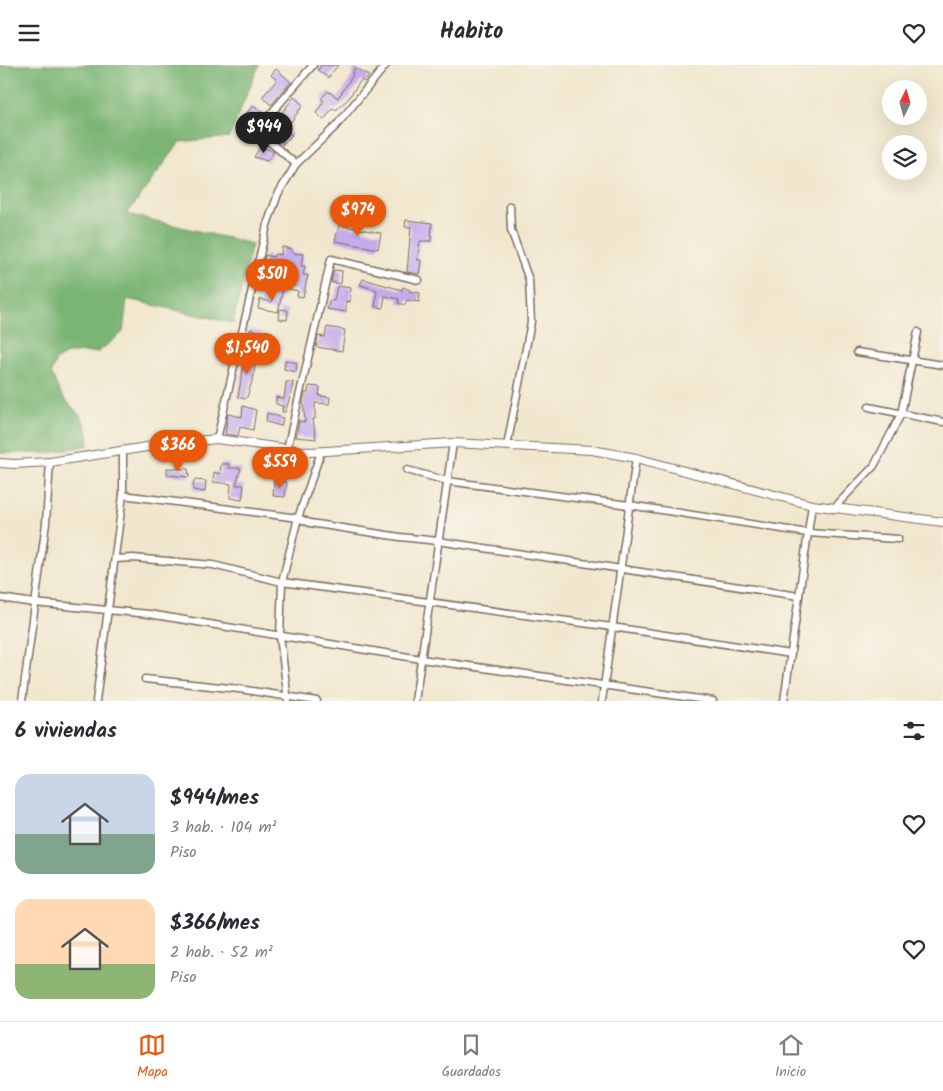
<!DOCTYPE html>
<html lang="es">
<meta charset="utf-8">
<style>
body{margin:0;font-family:Kalam,sans-serif;background:#f7f7f7;color:#2b2b33;height:100vh;display:flex;flex-direction:column;font-size:19px;white-space:nowrap}
*{box-sizing:border-box;margin:0}
p{font-size:16px;color:#7c7c81}
.icon{flex:none;width:28px;height:28px;fill:none;stroke:currentColor;stroke-width:2;stroke-linecap:round;stroke-linejoin:round}
.map{position:relative;height:636px;overflow:hidden}
.sheet{display:flex;flex-direction:column;background:#fff;flex:1}
.sheet>*{flex:none}
.needle{width:32px;rotate:5deg}
.tools{position:absolute;left:882px;top:15px;display:grid;gap:10px}
.tools a{display:grid;place-items:center;width:45px;height:45px;border-radius:50%;background:#fff;box-shadow:0 5px 20px #0002;font-size:25px}
.price{position:absolute;translate:-50% -42px;padding:0 11px;border-radius:18px;background:#ea580c;color:#fff;font-size:16px;line-height:32px;filter:drop-shadow(0 1px 2px #0008)}
.price::after{content:'';position:absolute;left:50%;top:30px;width:15px;height:11px;margin-left:-8px;background:inherit;clip-path:polygon(0 0,100% 0,50% 100%)}
.price.active{background:#222;color:#fff}
ul{padding:0;list-style:none}
li{display:flex;align-items:center;gap:15px;height:125px;padding:0 15px}
li span{display:grid;place-items:center;flex:none;width:140px;height:100px;border-radius:15px;color:#555}
li>.icon{margin-inline-start:auto}
span .icon{width:60px;height:60px;fill:#fffc;stroke-width:1}
li b{font-size:21px}
h2{display:flex;justify-content:space-between;align-items:center;height:60px;padding:0 15px;font-size:21px}
header{display:flex;justify-content:space-between;align-items:center;height:65px;padding:0 15px;background:#fff;font-size:22px;font-weight:700}
.tab-bar{display:flex;justify-content:space-around;align-items:center;height:70px;border-top:1px solid #e1e1e2;background:#fff;font-size:14px;color:#7c7c81}
.tab-bar a{display:grid;justify-items:center;gap:2px}
.tab-bar .active{color:#ea580c}
.map>svg:first-child{display:block}
.forest{fill:#7ab573;stroke:#5a7048}
.building{fill:#c5aaec}
.lines{fill:none;stroke-linecap:round;stroke-linejoin:round}
.minor-casing{stroke:#7b6c5c;stroke-width:9}
.tertiary-casing{stroke:#7b6c5c;stroke-width:10}
.minor{stroke:#fff;stroke-width:6}
.tertiary{stroke:#fff;stroke-width:8}
</style>
<header><svg class="icon" aria-label="menu" viewBox="0 0 24 24"><path d="M4 6h16M4 12h16M4 18h16"/></svg>Habito<svg class="icon" aria-label="heart" viewBox="0 0 24 24"><path d="M12 20l-8-8c-3-5 5-10 8-4 3-6 11-1 8 4z"/></svg></header>
<div class="map">
<svg width="943" height="636" viewBox="0 0 943 636">
<rect width="100%" height="100%" fill="#f7f3e8"/>
<filter id="ink" filterUnits="userSpaceOnUse"><feTurbulence type="fractalNoise" baseFrequency=".02" numOctaves="2"/><feDisplacementMap in="SourceGraphic" scale="10" xChannelSelector="R" yChannelSelector="G"/><feConvolveMatrix kernelMatrix="1 2 1 2 8 2 1 2 1" color-interpolation-filters="sRGB"/></filter>
<filter id="wash" filterUnits="userSpaceOnUse"><feTurbulence type="fractalNoise" baseFrequency=".0096" numOctaves="4" result="noise"/><feDisplacementMap in="SourceGraphic" scale="20" xChannelSelector="R" yChannelSelector="G"/><feGaussianBlur stdDeviation="1.12" result="paint"/><feColorMatrix in="noise" values="0 0 0 0 0 0 0 0 0 0 0 0 0 0 0 0 0 1.4 0 .05"/><feComposite in="paint" operator="in"/></filter>
<g filter="url(#wash)">
<rect width="100%" height="100%" fill="#f1e7ce"/>
<path class="forest" d="M0 0H259L229 72 180 77 127 149 252 179 233 258 127 234 123 267 98 287 69 288 56 295 51 308C55 316 58 325 64 333 80 352 87 352 89 380L49 388H0Z"/>
<g id="blocks">
<g class="building">
<polygon points="321,0 338,0 328,13 318,5"/>
<polygon points="355,3 369,11 365,17 361,15 348,34 336,45 333,43 324,55 316,48 324,36 321,34 328,26 338,33 353,10 352,9"/>
<polygon points="276,4 291,17 271,40 262,32 277,15 271,10"/>
<polygon points="294,32 303,40 291,57 281,49"/>
<polygon points="253,41 264,49 255,59 244,51"/>
<polygon points="272,55 292,70 282,80 283,74 280,78 263,67"/>
<polygon points="261,81 274,87 267,96 254,92"/>
<polygon points="406,155 432,158 431,176 420,176 417,195 421,195 419,209 407,207 411,162 405,162"/>
<polygon points="339,160 381,168 378,184 335,176"/>
<polygon points="282,182 292,184 292,188 303,189 301,201 305,201 303,210 308,210 303,232 297,231 298,226 289,224 291,212 261,207 265,190 273,192 275,189 281,190"/>
<polygon points="334,205 342,206 341,219 331,217"/>
<polygon points="363,214 402,225 403,222 410,225 409,226 420,228 419,237 407,235 405,240 398,238 399,234 385,231 383,243 375,242 377,225 360,220"/>
<polygon points="275,221 283,223 278,247 258,243 260,234 272,237"/>
<polygon points="337,221 351,223 350,237 346,236 346,247 327,244 330,235 334,236"/>
<polygon points="280,244 288,245 287,255 279,254"/>
<polygon points="327,262 345,265 342,286 316,282 318,271 325,272"/>
<polygon points="250,264 262,267 260,277 248,275"/>
<polygon points="246,287 257,289 253,313 247,332 245,334 238,332"/>
<polygon points="285,295 297,298 296,307 284,304"/>
<polygon points="286,317 293,317 291,329 285,347 282,347 283,341 276,339 276,332 284,334"/>
<polygon points="309,321 320,322 319,331 330,332 329,339 315,338 315,354 313,354 316,374 296,372 299,356 305,357 303,335 305,328 308,328"/>
<polygon points="243,341 256,345 253,365 240,362 238,371 225,369 228,349 242,352"/>
<polygon points="267,348 283,353 281,361 266,357"/>
<polygon points="221,399 229,399 229,403 241,403 236,420 244,420 242,435 230,433 231,419 213,417 214,407 220,409"/>
<polygon points="167,403 188,404 189,412 167,410"/>
<polygon points="194,415 206,416 205,427 193,425"/>
<polygon points="274,416 287,417 285,432 273,431"/>
</g>
</g>
</g>
<g filter="url(#ink)">
<use href="#blocks" fill-opacity="0" stroke="#7b6c5c" stroke-width="1"/>
<g class="lines">
<g class="minor-casing">
<g id="minor">
<polyline points="296,99 271,78 254,68 313,0"/>
<polyline points="857,287 943,300"/>
<polyline points="869,342 943,357"/>
<polyline points="217,374 267,160 278,129 296,99 336,61 386,0"/>
<polyline points="507,381 531,257 529,215 511,165 510,141"/>
<polyline points="287,384 331,194 419,215"/>
<polyline points="407,405 447,416 629,440 808,468 898,474"/>
<polyline points="123,430 298,453 310,458 400,472 438,476 799,531"/>
<polyline points="833,444 874,401 901,349 918,267"/>
<polyline points="115,494 133,493 213,500 282,517 612,562 791,589"/>
<polyline points="0,533 34,538 149,549 421,594 713,636"/>
<polyline points="145,614 239,624 317,636"/>
<polyline points="22,636 46,458 50,397"/>
<polyline points="96,636 123,430 123,386"/>
<polyline points="288,636 280,571 282,517 298,453 321,387"/>
<polyline points="415,636 453,378"/>
<polyline points="602,636 636,393"/>
<polyline points="784,636 812,440"/>
</g>
</g>
<g class="tertiary-casing">
<polyline id="tertiary" points="0,398 14,399 50,397 166,379 217,374 310,387 453,378 592,385 636,393 812,440 943,457"/>
</g>
<use href="#minor" class="minor"/>
<use href="#tertiary" class="tertiary"/>
</g>
</g>
</svg>
<div class="tools">
<a><svg class="needle" viewBox="-14 -14 28 28"><path d="M0-13l5 13h-10z" fill="#e53935"/><path d="M0 13l5-13h-10z" fill="#7c7c81"/></svg></a>
<a><svg class="icon" aria-label="layers" viewBox="0 0 24 24"><path d="M12 4l9 5-9 5-9-5zM3 14l9 5 9-5"/></svg></a>
</div>
<b class="price active" style="left:264px;top:89px">$944</b>
<b class="price" style="left:358px;top:172px">$974</b>
<b class="price" style="left:272px;top:236px">$501</b>
<b class="price" style="left:247px;top:310px">$1,540</b>
<b class="price" style="left:178px;top:407px">$366</b>
<b class="price" style="left:280px;top:424px">$559</b>
</div>
<section class="sheet">
<h2>6 viviendas<svg class="icon" aria-label="filters" viewBox="0 0 24 24"><path d="M4 7h16M4 17h16"/><circle cx="9" cy="7" r="2"/><circle cx="15" cy="17" r="2"/></svg></h2>
<ul>
<li><span style="background:linear-gradient(#c9d6e8 60%,#7fa58c 0)"><svg class="icon" aria-label="home" viewBox="0 0 24 24"><path d="M3 11l9-7 9 7M6 9v11h12V9"/></svg></span><div><b>$944/mes</b><p>3 hab. · 104 m²</p><p>Piso</p></div><svg class="icon" aria-label="heart" viewBox="0 0 24 24"><path d="M12 20l-8-8c-3-5 5-10 8-4 3-6 11-1 8 4z"/></svg></li>
<li><span style="background:linear-gradient(#ffd9b3 65%,#8fb573 0)"><svg class="icon" aria-label="home" viewBox="0 0 24 24"><path d="M3 11l9-7 9 7M6 9v11h12V9"/></svg></span><div><b>$366/mes</b><p>2 hab. · 52 m²</p><p>Piso</p></div><svg class="icon" aria-label="heart" viewBox="0 0 24 24"><path d="M12 20l-8-8c-3-5 5-10 8-4 3-6 11-1 8 4z"/></svg></li>
</ul>
</section>
<nav class="tab-bar">
<a class="active"><svg class="icon" aria-label="map" viewBox="0 0 24 24"><path d="M3 6l6-2 6 2 6-2v14l-6 2-6-2-6 2zM9 4v14M15 6v14"/></svg>Mapa</a>
<a><svg class="icon" aria-label="saved" viewBox="0 0 24 24"><path d="M7 4h10v16l-5-4-5 4z"/></svg>Guardados</a>
<a><svg class="icon" aria-label="home" viewBox="0 0 24 24"><path d="M3 11l9-7 9 7M6 9v11h12V9"/></svg>Inicio</a>
</nav>
